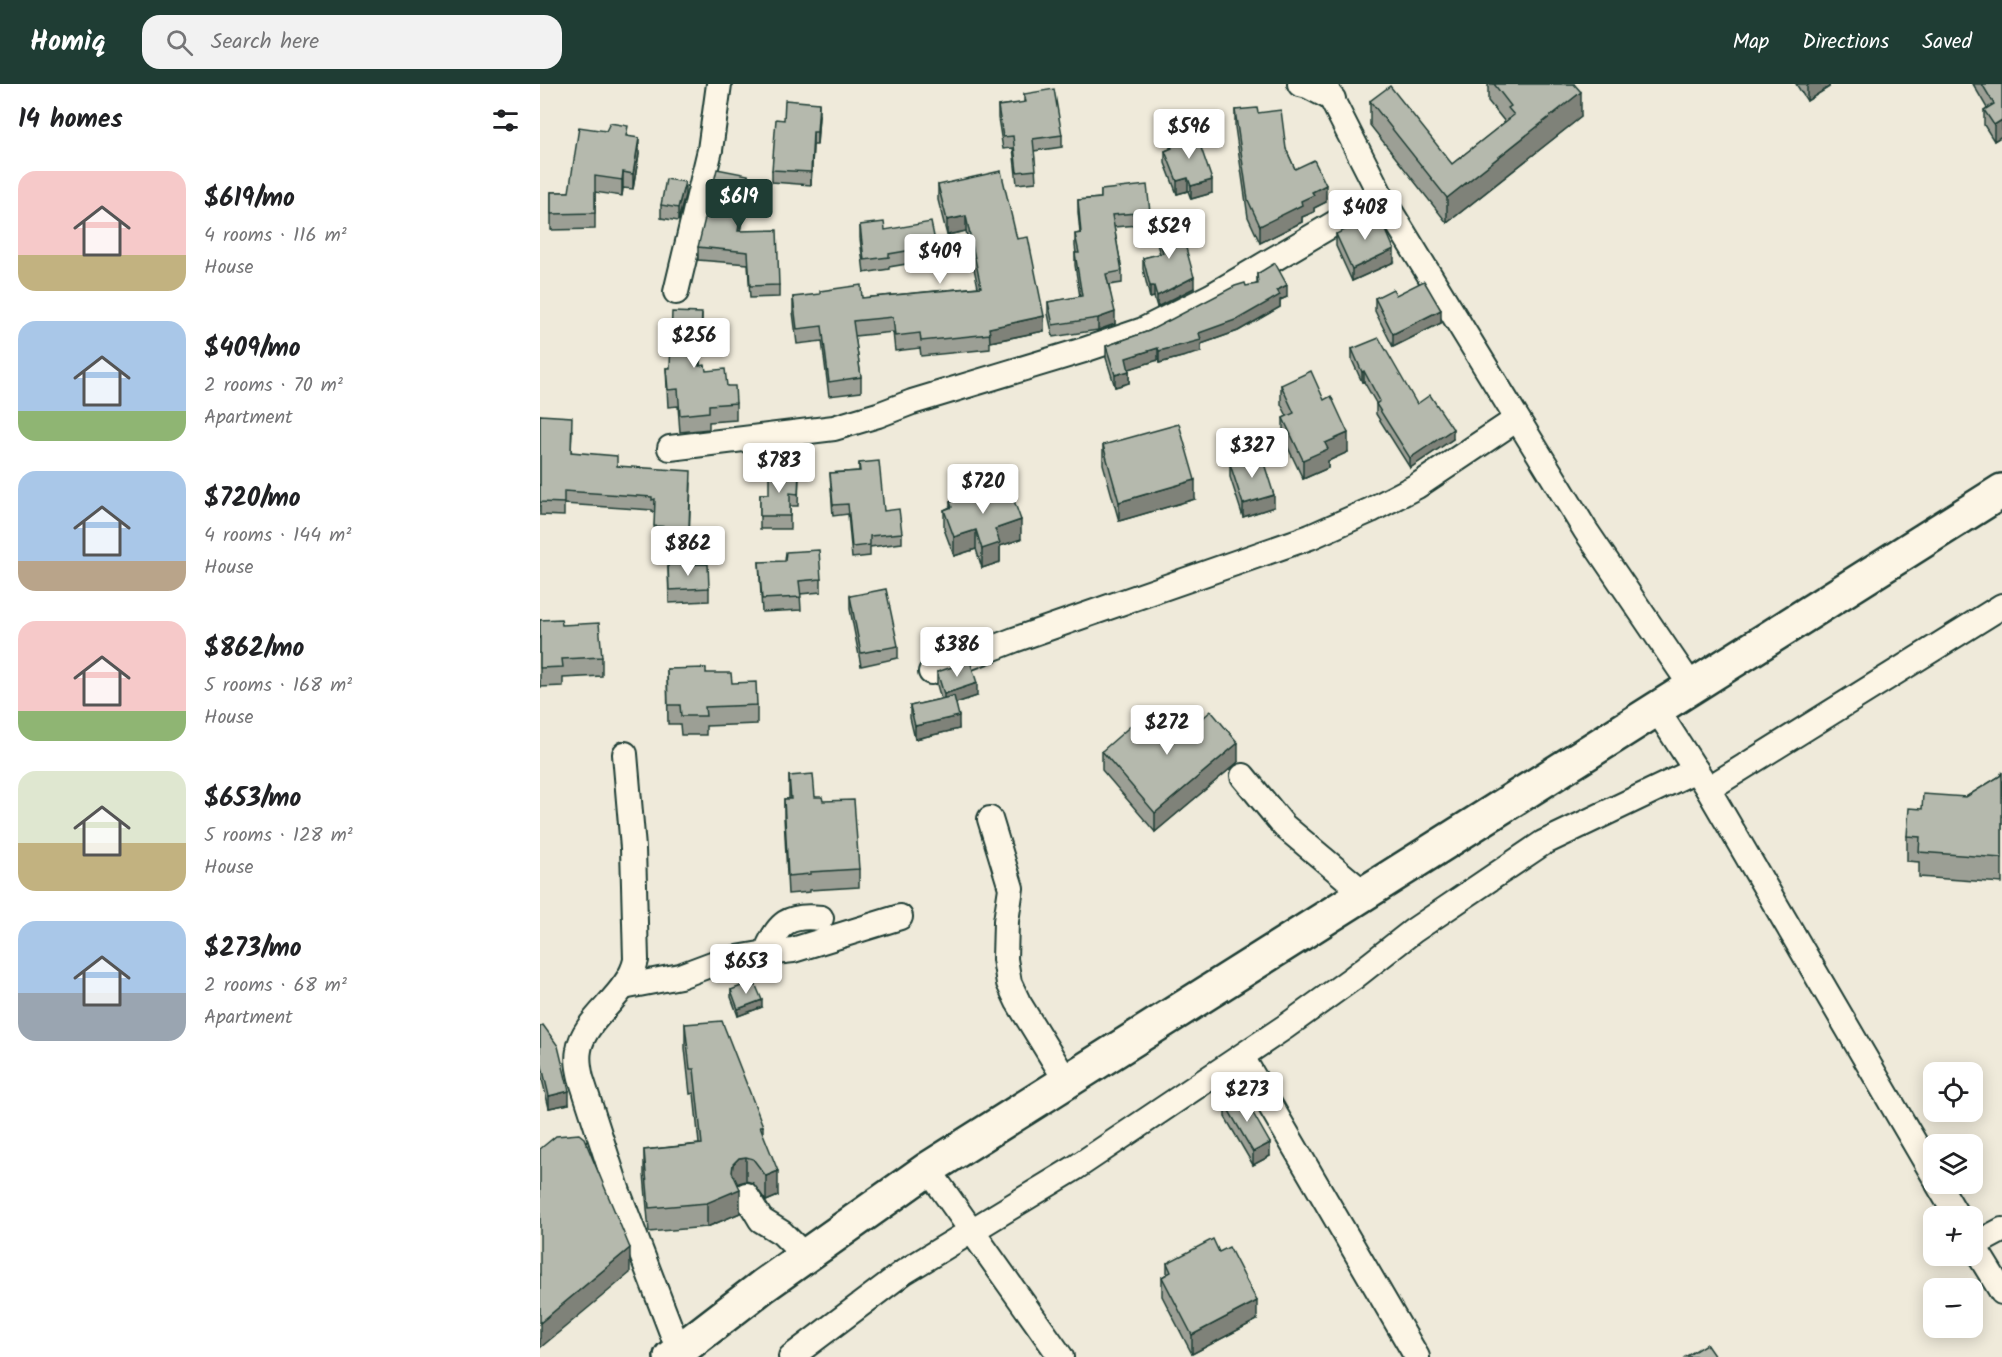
<!DOCTYPE html>
<meta charset="utf-8">
<style>
body{margin:0;font-family:Kalam,sans-serif;background:#f2f2f2;color:#202124;height:100vh;display:flex;flex-direction:column;font-size:22px;white-space:nowrap}
*{box-sizing:border-box;margin:0}
p{font-size:20px;color:#757577}
.icon{flex:none;width:33px;height:33px;fill:none;stroke:currentColor;stroke-width:2;stroke-linecap:round;stroke-linejoin:round}
.map{position:relative;flex:1;overflow:hidden}
.drawer{display:flex;flex-direction:column;background:#fff;width:540px}
.drawer>*{flex:none}
.tools{position:absolute;left:1383px;top:978px;display:grid;gap:12px}
.tools a{display:grid;place-items:center;width:60px;height:60px;border-radius:12px;background:#fff;box-shadow:0 3px 15px #0003;font-size:30px}
.price{position:absolute;translate:-50% -51px;padding:0 14px;border-radius:6px;background:#fff;color:#222;font-size:20px;line-height:39px;filter:drop-shadow(0 2px 3px #0008)}
.price::after{content:'';position:absolute;left:50%;top:36px;width:18px;height:14px;margin-left:-9px;background:inherit;clip-path:polygon(0 0,100% 0,50% 100%)}
.price.active{background:#1f3d34;color:#fff}
ul{padding:0;list-style:none}
li{display:flex;align-items:center;gap:18px;height:150px;padding:0 18px}
li span{display:grid;place-items:center;flex:none;width:168px;height:120px;border-radius:18px;color:#555}
li>.icon{margin-inline-start:auto}
span .icon{width:72px;height:72px;fill:#fffc;stroke-width:1}
li b{font-size:26px}
h2{display:flex;justify-content:space-between;align-items:center;height:72px;padding:0 18px;font-size:26px}
header{display:flex;align-items:center;gap:36px;box-sizing:border-box;height:84px;padding:0 30px;background:#1f3d34;color:#fff}
header strong{font-size:28px}
nav{display:flex;gap:33px;margin-inline-start:auto;font-size:21px}
.search{width:420px;height:54px;background:#f2f2f2;display:flex;align-items:center;gap:15px;box-sizing:border-box;padding:0 21px;border-radius:18px;color:#757577;font-size:22px}
main{display:flex;flex:1;min-height:0}
.map>svg:first-child{display:block}
.lines{fill:none;stroke-linecap:round;stroke-linejoin:round}
.minor-casing{stroke:#1f3d34;stroke-width:28}
.highway-casing{stroke:#1f3d34;stroke-width:38}
.minor{stroke:#fcf5e5;stroke-width:24}
.highway{stroke:#fcf5e5;stroke-width:33}
.wall{fill:#9c9f95;stroke:#1f3d34;stroke-width:1.5}
.shaded-wall{fill:#7f8279;stroke:#1f3d34;stroke-width:1.5}
.building{fill:#b5b9ad;stroke:#1f3d34;stroke-width:1.5}
</style>
<header>
<strong>Homiq</strong>
<div class="search"><svg class="icon" aria-label="search" viewBox="0 0 24 24"><circle cx="10" cy="10" r="6"/><path d="M15 15l6 6"/></svg>Search here</div>
<nav><a>Map</a><a>Directions</a><a>Saved</a></nav>
</header>
<main>
<section class="drawer">
<h2>14 homes<svg class="icon" aria-label="filters" viewBox="0 0 24 24"><path d="M4 7h16M4 17h16"/><circle cx="9" cy="7" r="2"/><circle cx="15" cy="17" r="2"/></svg></h2>
<ul>
<li><span style="background:linear-gradient(#f6c9c9 70%,#c2b280 0)"><svg class="icon" aria-label="home" viewBox="0 0 24 24"><path d="M3 11l9-7 9 7M6 9v11h12V9"/></svg></span><div><b>$619/mo</b><p>4 rooms · 116 m²</p><p>House</p></div></li>
<li><span style="background:linear-gradient(#a9c7e8 75%,#8fb573 0)"><svg class="icon" aria-label="home" viewBox="0 0 24 24"><path d="M3 11l9-7 9 7M6 9v11h12V9"/></svg></span><div><b>$409/mo</b><p>2 rooms · 70 m²</p><p>Apartment</p></div></li>
<li><span style="background:linear-gradient(#a9c7e8 75%,#b9a48a 0)"><svg class="icon" aria-label="home" viewBox="0 0 24 24"><path d="M3 11l9-7 9 7M6 9v11h12V9"/></svg></span><div><b>$720/mo</b><p>4 rooms · 144 m²</p><p>House</p></div></li>
<li><span style="background:linear-gradient(#f6c9c9 75%,#8fb573 0)"><svg class="icon" aria-label="home" viewBox="0 0 24 24"><path d="M3 11l9-7 9 7M6 9v11h12V9"/></svg></span><div><b>$862/mo</b><p>5 rooms · 168 m²</p><p>House</p></div></li>
<li><span style="background:linear-gradient(#dfe7d0 60%,#c2b280 0)"><svg class="icon" aria-label="home" viewBox="0 0 24 24"><path d="M3 11l9-7 9 7M6 9v11h12V9"/></svg></span><div><b>$653/mo</b><p>5 rooms · 128 m²</p><p>House</p></div></li>
<li><span style="background:linear-gradient(#a9c7e8 60%,#9aa5b1 0)"><svg class="icon" aria-label="home" viewBox="0 0 24 24"><path d="M3 11l9-7 9 7M6 9v11h12V9"/></svg></span><div><b>$273/mo</b><p>2 rooms · 68 m²</p><p>Apartment</p></div></li>
</ul>
</section>
<div class="map">
<svg width="1462" height="1273" viewBox="0 0 1462 1273">
<rect width="100%" height="100%" fill="#efeada"/>
<filter id="ink" filterUnits="userSpaceOnUse"><feTurbulence type="fractalNoise" baseFrequency=".0167" numOctaves="2"/><feDisplacementMap in="SourceGraphic" scale="12" xChannelSelector="R" yChannelSelector="G"/><feConvolveMatrix kernelMatrix="1 2 1 2 8 2 1 2 1" color-interpolation-filters="sRGB"/></filter>
<g filter="url(#ink)">
<g class="lines">
<g class="minor-casing">
<g id="minor">
<polyline points="760,0 768,2 793,15"/>
<polyline points="784,0 841,112 1046,447 1152,603"/>
<polyline points="136,208 170,66 179,0"/>
<polyline points="130,364 294,344 338,331 372,318 544,266 603,246 671,212 841,112"/>
<polyline points="391,588 474,556 770,453 831,426 877,402 977,335"/>
<polyline points="1117,626 1168,705 1394,1092"/>
<path d="M85 670 93 764 96 876C89 911 43 935 39 966 37 976 39 985 41 994L78 1108 139 1267"/>
<polyline points="703,692 744,742 825,810"/>
<polyline points="1168,705 1462,522"/>
<polyline points="450,735 471,804 466,837 465,875 469,899 478,918 527,998"/>
<polyline points="226,869 253,866 360,833"/>
<path d="M83 903 140 892 180 877 226 869C237 839 249 830 281 834"/>
<polyline points="702,973 877,1273"/>
<polyline points="388,1085 521,1273"/>
<polyline points="1398,1100 1417,1132"/>
<polyline points="206,1111 221,1136 242,1149 265,1172"/>
<polyline points="1432,1159 1462,1208"/>
<polyline points="1434,1161 1462,1146"/>
<polyline points="251,1273 364,1188 535,1084 745,943 813,894 873,847 1003,759 1156,686"/>
</g>
</g>
<g class="highway-casing">
<polyline id="highway" points="131,1273 223,1202 388,1085 1462,407"/>
</g>
<use href="#minor" class="minor"/>
<use href="#highway" class="highway"/>
</g>
<g class="wall">
<polygon points="948,0 1034,0 1041,33 907,139 830,41 830,17 912,80 965,38 948,17"/>
<polygon points="1256,0 1289,0 1289,3 1267,17"/>
<polygon points="1433,0 1462,0 1462,52 1454,57 1444,41 1444,26 1447,24"/>
<polygon points="484,10 522,51 522,63 494,67 496,98 477,100 473,64 463,65 458,34 458,22 484,19"/>
<polygon points="695,26 718,29 746,65 755,85 786,118 774,124 774,128 762,133 762,138 720,159 708,133 695,43"/>
<polygon points="279,32 277,61 273,61 271,101 232,98 232,86"/>
<polygon points="88,52 99,70 93,105 83,104 82,112 55,108 55,145 11,146 11,108 29,108"/>
<polygon points="630,57 672,109 651,115 648,107 637,110 625,79 625,67 630,65"/>
<polygon points="398,101 477,155 504,247 450,258 450,265 381,272 380,264 355,267 353,248 315,252 321,293 321,308 289,312 282,257 257,260 253,228 253,213 322,214 438,203 426,147 407,151 398,116"/>
<polygon points="208,103 200,147 239,201 239,213 210,214 208,180 158,176 158,163"/>
<polygon points="561,106 610,128 610,140 574,143 582,187 582,199 569,201 575,240 558,246 513,253 508,230 508,218 540,213 535,181 535,169 536,169 535,162 535,150 540,149 538,128 538,116 561,114"/>
<polygon points="145,111 138,137 121,134 121,121"/>
<polygon points="320,141 345,146 396,162 396,175 349,183 349,185 324,189 320,154"/>
<polygon points="615,142 654,204 617,223 614,213 610,214 603,185 603,174 620,170 615,153"/>
<polygon points="796,150 854,178 812,197 796,162"/>
<polygon points="717,190 747,213 740,216 740,223 698,247 661,260 661,268 619,279 618,276 589,285 589,299 575,303 566,274 566,262 609,247 706,202 717,200"/>
<polygon points="856,211 901,239 853,263 835,227 835,214"/>
<polygon points="162,247 160,282 166,287 187,302 196,319 196,336 169,338 169,345 140,348 138,322 128,323 126,284 130,284"/>
<polygon points="812,265 877,320 913,355 870,384 836,330 836,319 824,298 822,298 812,276"/>
<polygon points="741,301 784,316 808,368 788,377 788,384 763,395 743,353 743,334 747,332 741,320"/>
<polygon points="0,331 32,346 31,368 77,382 151,399 149,456 114,455 115,428 112,428 112,426 24,420 24,432 0,431"/>
<polygon points="563,361 655,415 579,437 563,380"/>
<polygon points="319,379 344,427 362,449 362,459 330,463 330,472 312,474 308,430 293,432 290,389 319,387"/>
<polygon points="690,380 734,423 703,433 690,393"/>
<polygon points="259,389 258,422 250,422 250,445 220,445 220,410 229,410"/>
<polygon points="438,414 481,455 460,462 460,478 442,484 436,465 414,472 404,445 404,426 410,423 410,418"/>
<polygon points="219,478 281,495 281,508 260,510 261,526 222,528"/>
<polygon points="128,481 169,504 169,517 129,519"/>
<polygon points="310,512 358,562 358,574 321,582 310,525"/>
<polygon points="0,536 22,541 62,573 62,592 23,594 23,602 0,603"/>
<polygon points="127,585 166,589 217,621 217,640 166,642 166,651 141,651 140,640 128,640"/>
<polygon points="397,588 437,612 416,619 419,645 375,655 370,634 370,622 401,615 397,601"/>
<polygon points="637,656 698,678 615,748 562,686 562,667"/>
<polygon points="1462,688 1462,799 1379,793 1379,778 1367,777 1367,752 1382,725 1426,713 1460,692"/>
<polygon points="249,692 275,713 283,717 319,785 319,803 270,806 270,808 248,810 244,733 244,715 249,715"/>
<polygon points="191,906 222,923 198,932 191,913"/>
<polygon points="145,940 223,1042 223,1051 238,1112 226,1117 213,1099 206,1097 199,1099 198,1100 200,1129 167,1143 109,1148 104,1090 104,1066 159,1060 154,1009 150,1010 145,964"/>
<polygon points="0,943 29,1020 9,1024 0,987"/>
<polygon points="685,1020 730,1072 713,1081 685,1033"/>
<polygon points="627,1179 717,1236 652,1270 622,1212 622,1193 627,1190"/>
</g>
<g class="shaded-wall">
<polygon points="1270,0 1289,0 1289,3 1267,17 1267,2"/>
<polygon points="1041,8 1041,33 907,139 907,114"/>
<polygon points="279,19 279,32 277,61 277,48"/>
<polygon points="1462,36 1462,52 1454,57 1454,41"/>
<polygon points="273,48 273,61 271,101 271,88"/>
<polygon points="99,54 99,70 93,105 93,90"/>
<polygon points="83,88 83,104 82,112 82,96"/>
<polygon points="208,91 208,103 198,159 198,147"/>
<polygon points="648,94 648,107 637,110 637,97"/>
<polygon points="672,96 672,109 651,115 651,102"/>
<polygon points="145,98 145,111 138,137 138,124"/>
<polygon points="786,101 786,118 774,124 774,128 762,133 762,138 720,159 720,142 761,117 772,108"/>
<polygon points="426,132 426,147 407,151 407,136"/>
<polygon points="854,165 854,178 812,197 812,185"/>
<polygon points="654,193 654,204 617,223 617,212"/>
<polygon points="747,201 747,213 740,216 740,223 698,247 661,260 661,268 619,279 619,267 659,249"/>
<polygon points="610,202 614,202 614,213 610,214"/>
<polygon points="901,226 901,239 853,263 853,250"/>
<polygon points="575,228 575,240 558,246 558,234"/>
<polygon points="162,229 162,247 159,299 159,282"/>
<polygon points="504,232 504,247 450,258 449,244"/>
<polygon points="618,264 618,276 586,286 586,274"/>
<polygon points="589,287 589,299 575,303 575,291"/>
<polygon points="824,287 824,298 822,298 822,288"/>
<polygon points="913,345 913,355 870,384 870,374"/>
<polygon points="808,349 808,368 788,377 788,384 763,395 763,376 785,359"/>
<polygon points="655,396 655,415 579,437 579,418"/>
<polygon points="734,411 734,423 703,433 703,420"/>
<polygon points="481,436 481,455 460,462 460,478 442,484 442,465 455,445"/>
<polygon points="436,446 436,465 414,472 414,453"/>
<polygon points="437,599 437,612 404,623 404,610"/>
<polygon points="419,632 419,645 375,655 375,642"/>
<polygon points="698,659 698,678 615,748 615,729"/>
<polygon points="222,916 222,923 198,932 198,925"/>
<polygon points="29,1007 29,1020 9,1024 9,1012"/>
<polygon points="730,1059 730,1072 713,1081 713,1068"/>
<polygon points="206,1073 206,1097 199,1099 193,1105 200,1105 200,1129 167,1143 167,1119 192,1088 193,1080 199,1074"/>
<polygon points="238,1087 238,1112 226,1117 226,1092"/>
<polygon points="90,1164 90,1189 0,1264 0,1239"/>
<polygon points="717,1217 717,1236 652,1270 652,1251"/>
</g>
<g class="building">
<polygon points="954,0 1034,0 1041,8 907,114 830,17 850,2 912,80 974,31 968,24 971,22"/>
<polygon points="1442,0 1462,0 1462,36 1454,41 1444,26 1454,20"/>
<polygon points="514,5 522,51 493,55 496,86 477,88 473,52 463,53 458,22 486,18 484,10"/>
<polygon points="245,16 279,19 277,48 273,48 271,88 232,86 236,35 244,36"/>
<polygon points="717,24 718,29 741,26 746,65 755,85 774,76 786,101 772,108 774,111 761,117 762,121 720,142 708,116 695,26"/>
<polygon points="70,39 88,42 86,52 99,54 93,90 83,88 82,96 55,92 55,129 11,130 11,108 29,108 39,43 66,47"/>
<polygon points="656,49 672,96 651,102 648,94 637,97 625,67 632,64 630,57"/>
<polygon points="177,85 208,91 198,147 237,146 239,201 210,202 208,168 158,163"/>
<polygon points="461,87 477,155 488,153 504,232 449,244 450,250 381,257 380,249 355,252 353,233 313,237 321,293 289,298 282,242 257,245 253,213 280,210 280,207 321,201 322,214 441,203 426,132 407,136 398,101"/>
<polygon points="126,95 145,98 138,124 121,121"/>
<polygon points="607,101 610,128 572,131 582,187 566,190 575,228 558,234 513,241 508,218 542,212 535,169 539,169 535,150 541,149 538,116 561,114 561,106"/>
<polygon points="839,130 854,165 812,185 796,150"/>
<polygon points="638,135 654,193 617,212 614,202 610,202 603,174 623,169 615,142"/>
<polygon points="344,138 345,146 391,138 396,162 349,170 349,173 324,176 320,141"/>
<polygon points="735,179 747,201 737,206 740,211 698,235 659,249 661,256 619,267 618,264 586,274 589,287 575,291 566,262 609,247 695,202 705,199 706,202 718,200 717,190"/>
<polygon points="884,197 901,226 853,250 835,214 853,205 856,211"/>
<polygon points="132,228 162,229 159,282 165,281 166,287 185,285 187,302 195,302 196,319 169,321 169,328 140,331 138,305 128,306 126,284 130,284"/>
<polygon points="839,254 877,320 890,311 913,345 870,374 836,320 840,317 824,287 822,288 812,265"/>
<polygon points="771,287 784,316 791,312 808,349 785,359 788,365 763,376 743,334 754,329 741,301"/>
<polygon points="0,331 32,333 31,368 77,372 77,382 151,387 149,444 114,442 115,415 112,416 112,413 24,407 24,419 0,418"/>
<polygon points="639,340 655,396 579,418 563,361"/>
<polygon points="721,370 734,411 703,420 690,380"/>
<polygon points="339,377 344,427 359,425 362,449 330,452 330,461 312,463 308,420 293,421 290,389 320,387 319,379"/>
<polygon points="229,388 259,389 258,410 250,409 250,432 220,432 220,410 229,410"/>
<polygon points="469,403 481,436 455,445 460,459 442,465 436,446 414,453 404,426 412,423 410,418 436,408 438,414"/>
<polygon points="279,466 281,495 259,497 261,513 222,515 219,478 245,477 246,468"/>
<polygon points="168,480 169,504 129,506 128,481"/>
<polygon points="346,505 358,562 321,569 310,512"/>
<polygon points="21,535 22,541 59,539 62,573 22,575 23,583 0,584 0,536"/>
<polygon points="430,577 437,599 404,610 397,588"/>
<polygon points="166,584 166,589 191,589 192,599 216,598 217,621 165,623 166,632 141,632 140,621 128,621 127,585"/>
<polygon points="414,612 419,632 375,642 370,622"/>
<polygon points="610,625 637,656 671,627 698,659 615,729 562,667"/>
<polygon points="1462,688 1462,774 1379,768 1380,753 1367,752 1369,724 1382,725 1383,710 1426,713 1460,692"/>
<polygon points="273,690 275,713 282,713 283,717 314,716 319,785 270,788 270,790 248,792 244,715 251,715 249,692"/>
<polygon points="214,897 222,916 198,925 191,906"/>
<polygon points="182,937 223,1042 220,1042 238,1087 226,1092 213,1075 206,1073 199,1074 193,1080 192,1088 200,1105 167,1119 109,1124 104,1066 162,1060 154,985 150,985 145,940"/>
<polygon points="3,941 18,962 29,1007 9,1012 0,974 0,943"/>
<polygon points="702,1010 730,1059 713,1068 685,1020"/>
<polygon points="39,1050 44,1054 90,1164 0,1239 0,1065 16,1052"/>
<polygon points="673,1155 679,1168 689,1163 717,1217 652,1251 622,1193 631,1188 627,1179"/>
<polygon points="1166,1260 1175,1273 1145,1273"/>
</g>
</g>
</svg>
<div class="tools">
<a><svg class="icon" aria-label="locate" viewBox="0 0 24 24"><circle cx="12" cy="12" r="6"/><path d="M12 2v4M12 18v4M2 12h4M18 12h4"/></svg></a>
<a><svg class="icon" aria-label="layers" viewBox="0 0 24 24"><path d="M12 4l9 5-9 5-9-5zM3 14l9 5 9-5"/></svg></a>
<a>+</a>
<a>−</a>
</div>
<b class="price" style="left:649px;top:76px">$596</b>
<b class="price active" style="left:199px;top:146px">$619</b>
<b class="price" style="left:825px;top:157px">$408</b>
<b class="price" style="left:629px;top:176px">$529</b>
<b class="price" style="left:400px;top:201px">$409</b>
<b class="price" style="left:154px;top:285px">$256</b>
<b class="price" style="left:712px;top:395px">$327</b>
<b class="price" style="left:239px;top:410px">$783</b>
<b class="price" style="left:443px;top:431px">$720</b>
<b class="price" style="left:148px;top:493px">$862</b>
<b class="price" style="left:417px;top:594px">$386</b>
<b class="price" style="left:627px;top:672px">$272</b>
<b class="price" style="left:206px;top:911px">$653</b>
<b class="price" style="left:707px;top:1039px">$273</b>
</div>
</main>
